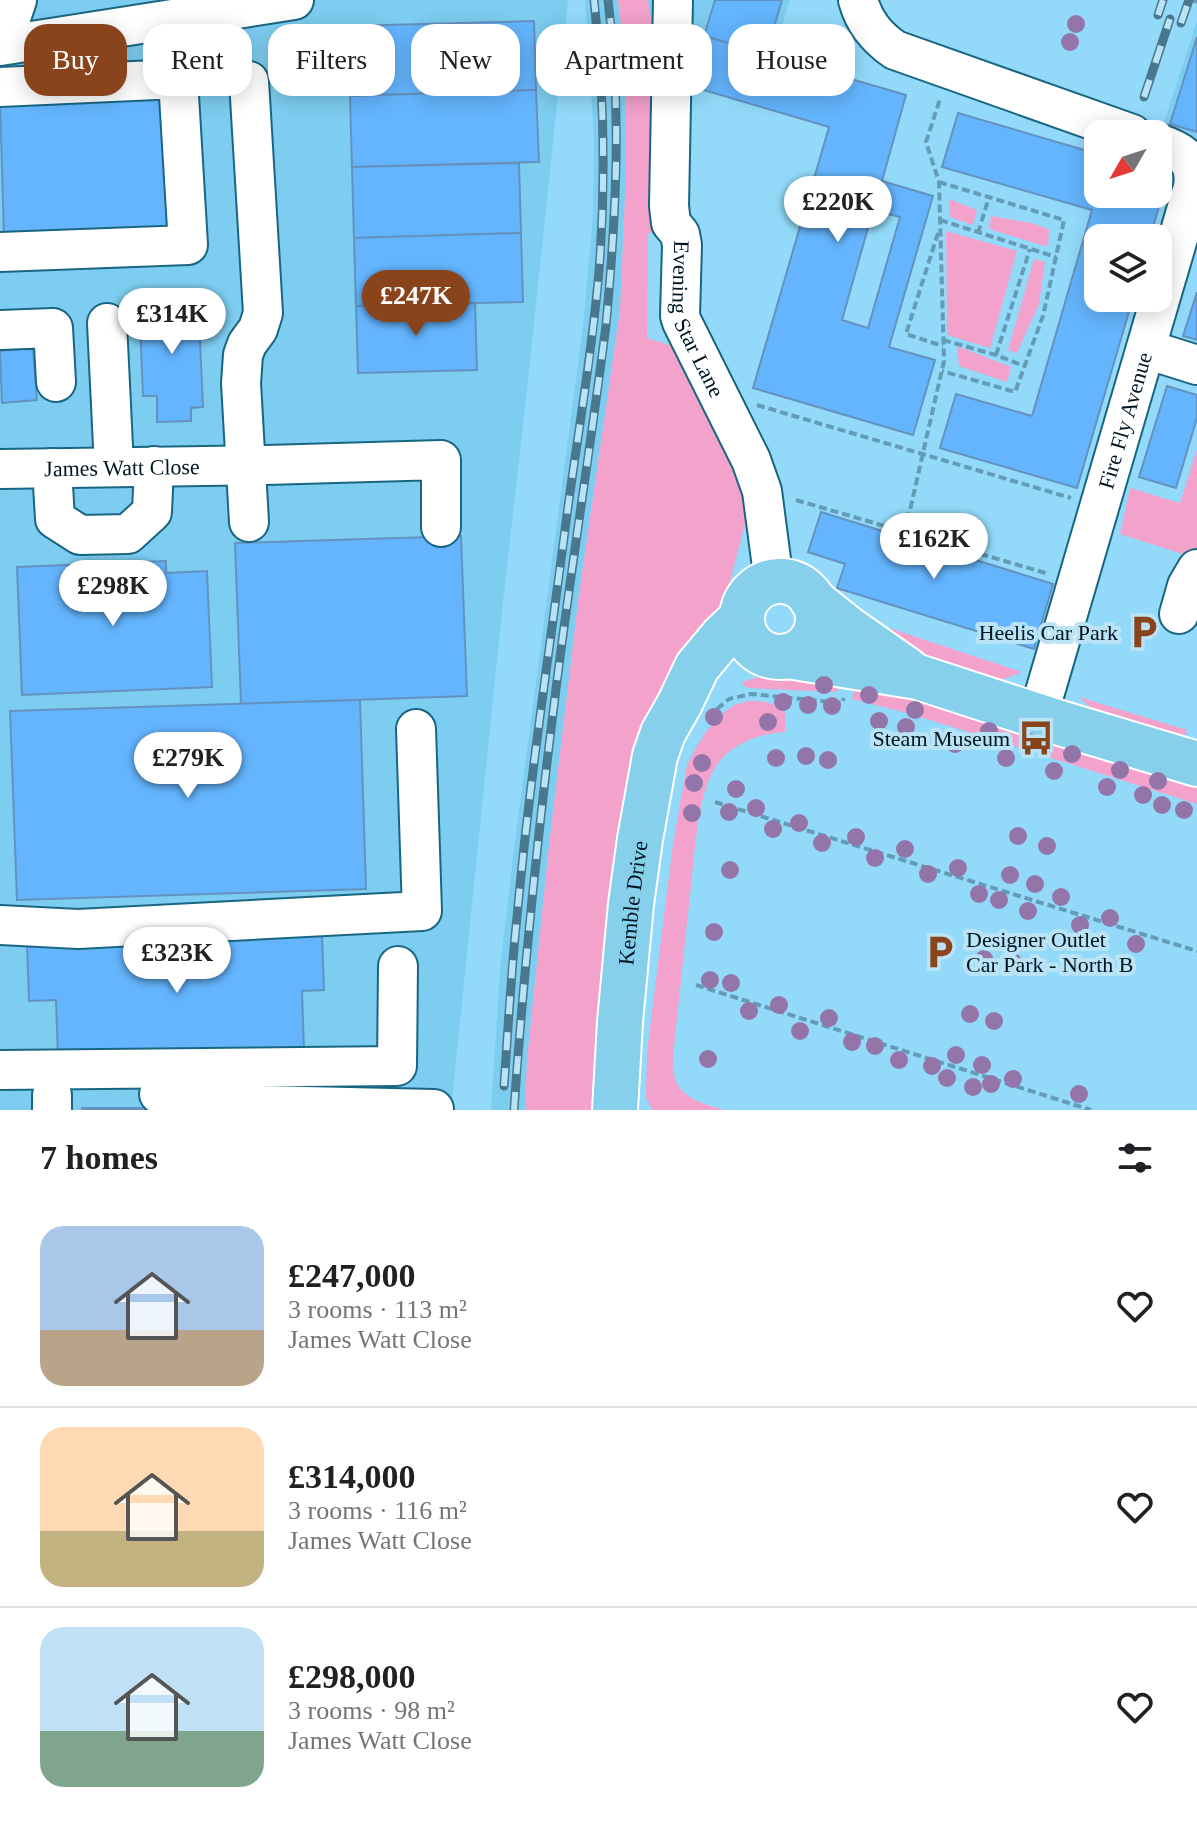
<!DOCTYPE html>
<meta charset="utf-8">
<style>
body{margin:0;font-family:"Times New Roman",serif;background:#f6f6f6;color:#202124;height:100vh;display:flex;flex-direction:column;font-size:30px;white-space:nowrap}
*{box-sizing:border-box;margin:0}
p{font-size:26px;color:#757577}
.icon{flex:none;width:44px;height:44px;fill:none;stroke:currentColor;stroke-width:2;stroke-linecap:round;stroke-linejoin:round}
.map{position:relative;height:1110px;overflow:hidden}
.drawer{display:flex;flex-direction:column;background:#fff;flex:1}
.drawer>*{flex:none}
.hud{position:absolute;left:24px;top:24px;width:1150px;height:72px;display:flex;gap:16px}
.needle{width:52px;rotate:231deg}
.buttons{position:absolute;left:1084px;top:120px;display:grid;gap:16px}
.buttons a{display:grid;place-items:center;width:88px;height:88px;border-radius:16px;background:#fff;box-shadow:0 4px 20px #0003;font-size:40px}
.price{position:absolute;translate:-50% -68px;padding:0 18px;border-radius:28px;background:#fff;color:#222;font-size:26px;line-height:52px;filter:drop-shadow(0 2px 4px #0008)}
.price::after{content:'';position:absolute;left:50%;top:48px;width:24px;height:18px;margin-left:-12px;background:inherit;clip-path:polygon(0 0,100% 0,50% 100%)}
.price.current{background:#89441c;color:#fff}
ul{padding:0;list-style:none}
li{display:flex;align-items:center;gap:24px;height:200px;padding:0 40px}
li+li{border-top:2px solid #e0e0e0}
li span{display:grid;place-items:center;flex:none;width:224px;height:160px;border-radius:24px;color:#555}
li>.icon{margin-inline-start:auto}
span .icon{width:96px;height:96px;fill:#fffc;stroke-width:1}
li b{font-size:34px}
h2{display:flex;justify-content:space-between;align-items:center;height:96px;padding:0 40px;font-size:34px}
.chip{padding:0 28px;border-radius:24px;background:#fff;box-shadow:0 4px 20px #0003;font-size:28px;line-height:72px}
.chip.current{background:#89441c;color:#fff}
.map>svg:first-child{display:block}
.built{fill:#7dcdf0}
.green{fill:#f3a2cb}
.building{fill:#64b5fe;stroke:#6492bf;stroke-width:2;fill-rule:evenodd}
.lines{fill:none;stroke-linecap:round;stroke-linejoin:round}
.minor-casing{stroke:#196682;stroke-width:42}
.major-casing{stroke:#fff;stroke-width:48}
.path{stroke:#649bb5;stroke-width:4;stroke-dasharray:8 4;stroke-linecap:butt}
.minor{stroke:#fff;stroke-width:38}
.major{stroke:#86d0ec;stroke-width:44}
.rail-casing{stroke:#49778d;stroke-width:9}
.rail{stroke:#bae3f6;stroke-width:6;stroke-dasharray:18;stroke-linecap:butt}
.tree{fill:#9375a9}
.labels{text-anchor:middle;stroke-width:8;stroke-linejoin:round;paint-order:stroke}
.street-label{font-size:22px;fill:#001622;stroke:#bae3f6}
.poi-label{font-size:22px;fill:#001622;stroke:#bae3f6;text-anchor:end}
</style>
<div class="map">
<svg width="1197" height="1110" viewBox="0 0 1197 1110">
<rect width="100%" height="100%" fill="#93dafa"/>
<g class="built">
<polygon points="0,0 568,0 527,390 503,602 451,1110 0,1110"/>
<polygon points="585,0 618,0 625,60 626,172 620,310 579,594 549,845 527,1060 525,1110 491,1110 500,969 514,849 583,326 593,215 594,137"/>
<polygon points="648,0 790,0 773,56 702,43 652,24"/>
<polygon points="1197,21 1197,139 1162,128"/>
</g>
<g class="green">
<polygon points="618,0 648,0 652,24 656,233 648,233 647,338 679,348 750,492 747,516 728,589 718,613 700,642 664,684 648,714 637,744 594,1110 525,1110 527,1060 549,845 579,594 620,310 626,172 625,60"/>
<polygon points="949,199 977,210 973,225 950,217"/>
<polygon points="991,216 1031,223 1049,229 1048,247 989,229"/>
<polygon points="946,231 1017,251 990,348 947,335"/>
<polygon points="1034,259 1045,262 1039,304 1017,353 1008,350"/>
<polygon points="957,346 1011,367 1007,382 959,366"/>
<polygon points="1197,449 1197,552 1195,558 1120,534 1130,488 1180,503"/>
<polygon points="877,624 1022,672 999,681 920,655"/>
<polygon points="796,674 844,679 841,687 835,692 748,688 744,686 742,682 766,675"/>
<polygon points="857,682 1038,736 1033,752 907,713 852,699"/>
<polygon points="1079,697 1187,730 1184,740 1096,713"/>
<path d="M748 701C764 701 773 701 785 713V732C757 734 728 744 713 771 697 800 695 852 691 885 685 942 679 999 673 1056 673 1062 672 1069 674 1075 679 1099 705 1104 725 1110H652L646 1097 647 1052 673 844 687 765 697 746 708 729 723 713 734 705Z"/>
<polygon points="1050,739 1197,783 1197,804 1045,756"/>
</g>
<g class="building">
<polygon points="715,0 782,0 766,54 704,36"/>
<polygon points="534,21 536,90 350,96 348,26"/>
<path d="M704 36 906 95 882 181 933 196 889 347 935 360 913 435 753 388 829 127 690 86ZM873 210 900 217 868 328 842 320Z"/>
<polygon points="1197,37 1197,132 1170,124"/>
<polygon points="536,90 539,162 352,167 350,96"/>
<polygon points="170,96 174,233 4,238 0,100"/>
<polygon points="958,113 1098,154 1098,194 1158,194 1158,172 1168,175 1150,238 1098,238 1098,298 1133,298 1077,488 940,448 956,394 1032,416 1092,210 942,167"/>
<polygon points="519,163 521,233 354,238 352,167"/>
<polygon points="521,233 523,302 356,306 354,238"/>
<polygon points="1197,292 1197,340 1183,336"/>
<polygon points="198,298 203,407 191,408 191,421 157,422 157,396 143,396 139,300"/>
<polygon points="475,303 477,370 358,373 356,306"/>
<polygon points="33,348 37,400 2,403 0,351"/>
<polygon points="1167,386 1197,395 1197,418 1176,488 1139,477"/>
<polygon points="821,512 1053,584 1034,649 837,588 845,564 808,552"/>
<polygon points="461,536 467,696 241,704 235,543"/>
<polygon points="166,561 166,573 207,571 212,687 22,695 17,567"/>
<polygon points="360,700 366,889 17,900 10,711"/>
<polygon points="322,936 324,990 302,991 304,1051 58,1059 56,1000 29,1001 27,945"/>
<rect x="82" y="1108" width="131" height="2"/>
</g>
<g class="lines">
<g class="minor-casing">
<g id="minor">
<path id="s1" d="M673 0 669 206 671 223 680 234 682 245 680 316 682 322 751 460 762 491 774 582"/>
<path d="M858 0C864 22 876 37 895 50L1132 134"/>
<polyline points="11,44 9,24 17,0"/>
<polyline points="0,46 294,0"/>
<polyline points="249,81 263,313 258,329 247,344 243,355 241,383 249,522"/>
<polyline points="0,87 178,79 188,245 0,252"/>
<polyline points="107,323 114,467"/>
<polyline points="0,330 53,328 56,382"/>
<polyline points="1146,349 1197,365"/>
<polyline points="52,468 55,519 80,535 128,534 152,512 154,466"/>
<path id="s2" d="M0 469 266 465 441 460V527"/>
<polyline points="1179,614 1187,586 1197,569"/>
<path id="s3" d="M1038 716 1193 187C1197 159 1182 152 1158 143"/>
<polyline points="0,925 78,929 422,911 416,729"/>
<polyline points="0,1070 397,1066 398,966"/>
<polyline points="159,1094 204,1093 262,1105 434,1109"/>
<polyline points="52,1110 52,1095"/>
</g>
</g>
<g class="major-casing">
<g id="major">
<circle cx="780" cy="619" r="38"/>
<polyline points="812,600 847,628 907,670"/>
<polyline points="788,656 918,677 1050,720 1197,764"/>
<path id="s4" d="M615 1110 620 1022 631 904 640 839 655 756 663 733 680 703 697 667 722 637 742 618"/>
</g>
</g>
<g class="path">
<polyline points="1192,0 1197,2"/>
<polyline points="939,182 1064,220 1043,316 1015,392 942,371"/>
<polyline points="940,220 1056,257"/>
<polyline points="938,233 906,334 943,346"/>
<polyline points="978,233 989,197"/>
<polyline points="943,340 996,355 1024,366"/>
<polyline points="996,355 1030,249"/>
<polyline points="757,405 1071,498"/>
<polyline points="796,500 1049,574"/>
<polyline points="905,532 944,361 939,182 926,142 940,99"/>
<polyline points="717,709 729,699 751,694 842,703 844,698"/>
<polyline points="715,802 1197,951"/>
<polyline points="696,985 1091,1110"/>
</g>
<use href="#minor" class="minor"/>
<use href="#major" class="major"/>
<g class="rail-casing">
<g id="rail">
<polyline points="1158,15 1163,0"/>
<polyline points="1181,23 1189,0"/>
<polyline points="1144,97 1170,19"/>
<path d="M504 1086C508 1030 511 973 517 917 529 785 549 654 566 522 577 438 592 355 599 271 606 181 604 90 594 0"/>
<path d="M514 1110C524 966 539 823 557 681 572 562 591 444 606 325 616 217 622 109 608 0"/>
</g>
</g>
<use href="#rail" class="rail"/>
</g>
<g class="tree">
<circle cx="1076" cy="24" r="9"/>
<circle cx="1070" cy="42" r="9"/>
<circle cx="824" cy="685" r="9"/>
<circle cx="869" cy="695" r="9"/>
<circle cx="783" cy="702" r="9"/>
<circle cx="808" cy="705" r="9"/>
<circle cx="832" cy="706" r="9"/>
<circle cx="915" cy="710" r="9"/>
<circle cx="714" cy="717" r="9"/>
<circle cx="879" cy="721" r="9"/>
<circle cx="768" cy="722" r="9"/>
<circle cx="906" cy="727" r="9"/>
<circle cx="989" cy="731" r="9"/>
<circle cx="1029" cy="742" r="9"/>
<circle cx="955" cy="744" r="9"/>
<circle cx="1072" cy="754" r="9"/>
<circle cx="806" cy="756" r="9"/>
<circle cx="776" cy="758" r="9"/>
<circle cx="1006" cy="758" r="9"/>
<circle cx="828" cy="760" r="9"/>
<circle cx="702" cy="763" r="9"/>
<circle cx="1120" cy="770" r="9"/>
<circle cx="1054" cy="771" r="9"/>
<circle cx="1158" cy="781" r="9"/>
<circle cx="694" cy="783" r="9"/>
<circle cx="1107" cy="787" r="9"/>
<circle cx="736" cy="789" r="9"/>
<circle cx="1143" cy="795" r="9"/>
<circle cx="1162" cy="805" r="9"/>
<circle cx="756" cy="808" r="9"/>
<circle cx="1184" cy="810" r="9"/>
<circle cx="729" cy="812" r="9"/>
<circle cx="692" cy="813" r="9"/>
<circle cx="799" cy="823" r="9"/>
<circle cx="773" cy="829" r="9"/>
<circle cx="1018" cy="836" r="9"/>
<circle cx="856" cy="837" r="9"/>
<circle cx="822" cy="843" r="9"/>
<circle cx="1047" cy="846" r="9"/>
<circle cx="905" cy="849" r="9"/>
<circle cx="875" cy="858" r="9"/>
<circle cx="958" cy="868" r="9"/>
<circle cx="730" cy="870" r="9"/>
<circle cx="928" cy="874" r="9"/>
<circle cx="1010" cy="875" r="9"/>
<circle cx="1035" cy="884" r="9"/>
<circle cx="979" cy="894" r="9"/>
<circle cx="1061" cy="897" r="9"/>
<circle cx="999" cy="900" r="9"/>
<circle cx="1028" cy="911" r="9"/>
<circle cx="1110" cy="918" r="9"/>
<circle cx="1080" cy="925" r="9"/>
<circle cx="714" cy="932" r="9"/>
<circle cx="1136" cy="944" r="9"/>
<circle cx="984" cy="959" r="9"/>
<circle cx="1013" cy="962" r="9"/>
<circle cx="710" cy="980" r="9"/>
<circle cx="731" cy="983" r="9"/>
<circle cx="779" cy="1005" r="9"/>
<circle cx="749" cy="1011" r="9"/>
<circle cx="970" cy="1014" r="9"/>
<circle cx="829" cy="1018" r="9"/>
<circle cx="994" cy="1021" r="9"/>
<circle cx="800" cy="1031" r="9"/>
<circle cx="852" cy="1042" r="9"/>
<circle cx="875" cy="1046" r="9"/>
<circle cx="956" cy="1055" r="9"/>
<circle cx="708" cy="1059" r="9"/>
<circle cx="899" cy="1060" r="9"/>
<circle cx="982" cy="1065" r="9"/>
<circle cx="932" cy="1066" r="9"/>
<circle cx="947" cy="1078" r="9"/>
<circle cx="1013" cy="1079" r="9"/>
<circle cx="991" cy="1084" r="9"/>
<circle cx="973" cy="1087" r="9"/>
<circle cx="1079" cy="1094" r="9"/>
</g>
<defs>
<g id="parking-bare" transform="scale(2.76)"><path d="M-3.5-5.5H1a3.5 3.5 0 0 1 0 7H-1V5.5H-3.5ZM-1-3.4V-.6H.8a1.4 1.4 0 0 0 0-2.8Z" fill="#89441c" stroke="#bae3f6" stroke-width="2.5" paint-order="stroke"/></g>
<g id="bus-bare" transform="scale(2.76)"><path d="M-5-6H5V4H4V6H2V4H-2V6H-4V4H-5ZM-3.5-4V0h7V-4ZM-3.5 1.2v1.5H-2V1.2ZM2 1.2v1.5H3.5V1.2Z" fill="#89441c" stroke="#bae3f6" stroke-width="2.5" paint-order="stroke"/></g>
</defs>
<g fill-rule="evenodd">
<use href="#parking-bare" x="1144" y="632"/>
<use href="#bus-bare" x="1036" y="738"/>
<use href="#parking-bare" x="940" y="952"/>
</g>
<g class="labels">
<g class="street-label">
<text dy="8" stroke="none"><textPath href="#s1" startOffset="326">Evening Star Lane</textPath></text>
<text dy="8" stroke="none"><textPath href="#s3" startOffset="308">Fire Fly Avenue</textPath></text>
<text dy="8" stroke="none"><textPath href="#s2" startOffset="122">James Watt Close</textPath></text>
<text dy="8" stroke="none"><textPath href="#s4" startOffset="208">Kemble Drive</textPath></text>
</g>
<g class="poi-label">
<text x="1118" y="640">Heelis Car Park</text>
<text x="1010" y="746">Steam Museum</text>
<text x="966" y="947" text-anchor="start">Designer Outlet<tspan x="966" dy="25">Car Park - North B</tspan></text>
</g>
</g>
</svg>
<div class="buttons">
<a><svg class="needle" viewBox="-14 -14 28 28"><path d="M0-13l5 13h-10z" fill="#e53935"/><path d="M0 13l5-13h-10z" fill="#757577"/></svg></a>
<a><svg class="icon" aria-label="layers" viewBox="0 0 24 24"><path d="M12 4l9 5-9 5-9-5zM3 14l9 5 9-5"/></svg></a>
</div>
<b class="price" style="left:838px;top:244px">£220K</b>
<b class="price current" style="left:416px;top:338px">£247K</b>
<b class="price" style="left:172px;top:356px">£314K</b>
<b class="price" style="left:934px;top:581px">£162K</b>
<b class="price" style="left:113px;top:628px">£298K</b>
<b class="price" style="left:188px;top:800px">£279K</b>
<b class="price" style="left:177px;top:995px">£323K</b>
<div class="hud">
<a class="chip current">Buy</a>
<a class="chip">Rent</a>
<a class="chip">Filters</a>
<a class="chip">New</a>
<a class="chip">Apartment</a>
<a class="chip">House</a>
</div>
</div>
<section class="drawer">
<h2>7 homes<svg class="icon" aria-label="filters" viewBox="0 0 24 24"><path d="M4 7h16M4 17h16"/><circle cx="9" cy="7" r="2"/><circle cx="15" cy="17" r="2"/></svg></h2>
<ul>
<li><span style="background:linear-gradient(#a9c7e8 65%,#b9a48a 0)"><svg class="icon" aria-label="home" viewBox="0 0 24 24"><path d="M3 11l9-7 9 7M6 9v11h12V9"/></svg></span><div><b>£247,000</b><p>3 rooms · 113 m²</p><p>James Watt Close</p></div><svg class="icon" aria-label="heart" viewBox="0 0 24 24"><path d="M12 20l-8-8c-3-5 5-10 8-4 3-6 11-1 8 4z"/></svg></li>
<li><span style="background:linear-gradient(#ffd9b3 65%,#c2b280 0)"><svg class="icon" aria-label="home" viewBox="0 0 24 24"><path d="M3 11l9-7 9 7M6 9v11h12V9"/></svg></span><div><b>£314,000</b><p>3 rooms · 116 m²</p><p>James Watt Close</p></div><svg class="icon" aria-label="heart" viewBox="0 0 24 24"><path d="M12 20l-8-8c-3-5 5-10 8-4 3-6 11-1 8 4z"/></svg></li>
<li><span style="background:linear-gradient(#bfe0f5 65%,#7fa58c 0)"><svg class="icon" aria-label="home" viewBox="0 0 24 24"><path d="M3 11l9-7 9 7M6 9v11h12V9"/></svg></span><div><b>£298,000</b><p>3 rooms · 98 m²</p><p>James Watt Close</p></div><svg class="icon" aria-label="heart" viewBox="0 0 24 24"><path d="M12 20l-8-8c-3-5 5-10 8-4 3-6 11-1 8 4z"/></svg></li>
</ul>
</section>
